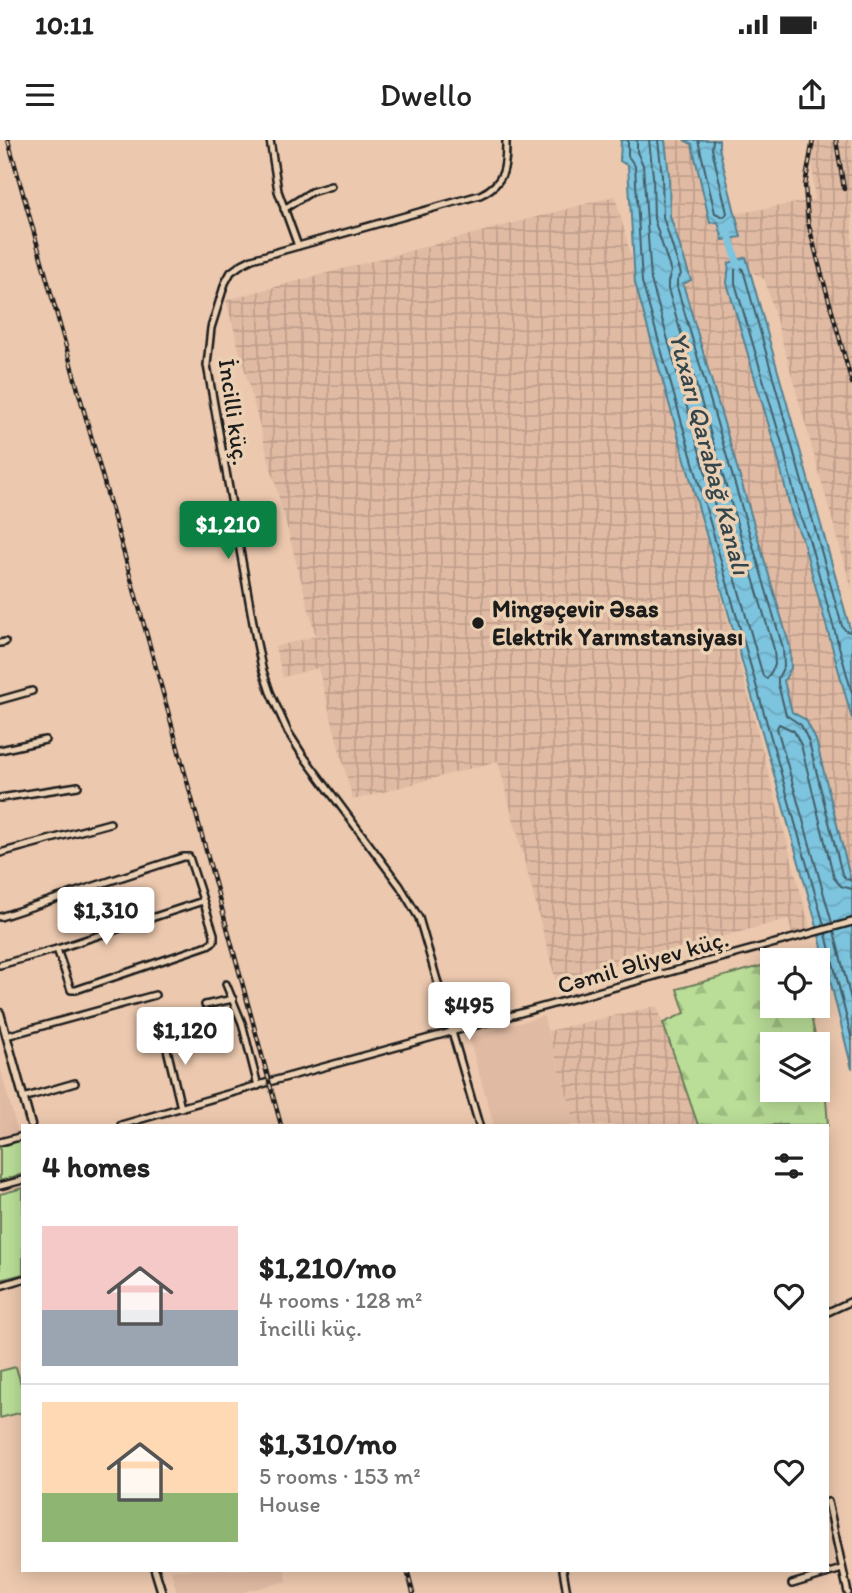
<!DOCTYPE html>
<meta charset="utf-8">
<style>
body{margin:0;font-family:Itim,sans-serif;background:#f6f6f6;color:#222;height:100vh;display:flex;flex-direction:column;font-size:26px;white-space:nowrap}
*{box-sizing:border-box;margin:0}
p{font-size:23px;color:#767676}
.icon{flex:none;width:38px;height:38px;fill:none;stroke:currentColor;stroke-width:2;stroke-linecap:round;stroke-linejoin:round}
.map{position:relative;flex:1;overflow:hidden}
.side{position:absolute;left:21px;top:984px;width:808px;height:448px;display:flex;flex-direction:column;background:#fff;border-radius:0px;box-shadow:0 4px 18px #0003}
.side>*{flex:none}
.tools{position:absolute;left:760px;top:808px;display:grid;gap:14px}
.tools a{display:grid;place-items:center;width:70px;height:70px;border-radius:0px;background:#fff;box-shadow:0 4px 18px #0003;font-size:35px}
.price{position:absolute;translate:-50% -60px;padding:0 16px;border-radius:7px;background:#fff;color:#222;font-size:23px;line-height:46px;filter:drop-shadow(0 2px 4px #0008)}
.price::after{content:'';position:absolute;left:50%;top:42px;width:21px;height:16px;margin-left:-10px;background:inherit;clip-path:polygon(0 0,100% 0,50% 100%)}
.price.on{background:#0b8043;color:#fff}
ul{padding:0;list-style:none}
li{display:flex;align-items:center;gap:21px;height:175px;padding:0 21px}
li+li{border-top:2px solid #e0e0e0}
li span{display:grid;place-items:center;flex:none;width:196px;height:140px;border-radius:0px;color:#555}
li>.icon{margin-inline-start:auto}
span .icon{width:84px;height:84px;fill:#fffc;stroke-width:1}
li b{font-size:30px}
h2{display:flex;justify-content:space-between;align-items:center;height:84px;padding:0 21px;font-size:30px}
.status{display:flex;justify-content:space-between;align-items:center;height:49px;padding:0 35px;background:#fff;direction:ltr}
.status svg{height:19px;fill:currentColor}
header{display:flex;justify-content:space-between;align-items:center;height:91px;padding:0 21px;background:#fff;font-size:32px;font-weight:600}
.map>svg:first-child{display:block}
.built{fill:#e0baa3}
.industrial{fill:url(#industrial-grid)}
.forest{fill:url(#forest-firs);stroke:#6b7d5a;stroke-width:2}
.park{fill:#bade98;stroke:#6b7d5a;stroke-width:2}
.water{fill:url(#water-waves);stroke:#568190;stroke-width:2}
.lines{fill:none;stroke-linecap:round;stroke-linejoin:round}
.shore{stroke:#435f6a;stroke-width:2}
.canal{stroke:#7dc4de;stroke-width:7}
.minor-casing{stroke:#1c1c1c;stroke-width:10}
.tertiary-casing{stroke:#1c1c1c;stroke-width:11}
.minor{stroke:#ecd0b3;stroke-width:5}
.tertiary{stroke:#ecd0b3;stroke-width:6}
.rail-casing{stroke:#1c1c1c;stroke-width:4.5}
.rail{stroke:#ecd0b3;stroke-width:2;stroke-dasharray:5;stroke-linecap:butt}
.poi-dot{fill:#1c1c1c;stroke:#ecd0b3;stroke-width:2.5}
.labels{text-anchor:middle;stroke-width:7;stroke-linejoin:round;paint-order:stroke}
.street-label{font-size:24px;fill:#1c1c1c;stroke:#ecd0b3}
.poi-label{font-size:24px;font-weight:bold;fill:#1c1c1c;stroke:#ecd0b3;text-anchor:start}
.water-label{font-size:26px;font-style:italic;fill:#34464c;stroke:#ecd0b3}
</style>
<div class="status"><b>10:11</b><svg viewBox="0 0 49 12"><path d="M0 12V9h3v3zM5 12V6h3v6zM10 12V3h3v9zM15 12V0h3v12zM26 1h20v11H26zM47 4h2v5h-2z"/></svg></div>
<header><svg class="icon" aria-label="menu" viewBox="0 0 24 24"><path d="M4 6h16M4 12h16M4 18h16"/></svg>Dwello<svg class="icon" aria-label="share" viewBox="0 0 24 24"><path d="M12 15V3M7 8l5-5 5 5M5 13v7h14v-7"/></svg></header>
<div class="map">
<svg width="852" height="1453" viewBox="0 0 852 1453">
<defs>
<pattern id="industrial-grid" width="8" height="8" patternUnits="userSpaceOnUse" patternTransform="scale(1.75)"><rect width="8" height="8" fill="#e0baa3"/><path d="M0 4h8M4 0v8" fill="none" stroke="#c09f8c"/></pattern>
<pattern id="forest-firs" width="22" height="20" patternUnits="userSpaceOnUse" patternTransform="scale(1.75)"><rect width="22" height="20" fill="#bade98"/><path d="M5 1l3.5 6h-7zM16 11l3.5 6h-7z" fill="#9fbe82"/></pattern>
<pattern id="water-waves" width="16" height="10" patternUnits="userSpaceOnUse" patternTransform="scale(1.75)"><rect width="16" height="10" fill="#7dc4de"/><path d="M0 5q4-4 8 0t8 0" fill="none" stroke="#6ba8be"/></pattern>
</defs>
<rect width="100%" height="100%" fill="#ecc8ae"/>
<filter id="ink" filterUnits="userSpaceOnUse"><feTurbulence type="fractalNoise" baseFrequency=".0143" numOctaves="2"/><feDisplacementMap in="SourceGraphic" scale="14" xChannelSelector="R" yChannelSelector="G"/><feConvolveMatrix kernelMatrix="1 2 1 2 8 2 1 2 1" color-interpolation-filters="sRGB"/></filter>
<g filter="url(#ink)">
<g class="built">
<polygon points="543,876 576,985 494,985 469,898"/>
<polygon points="0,928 18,993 0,998"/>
<polygon points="171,1430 285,1430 287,1441 240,1453 177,1453"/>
</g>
<g class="industrial">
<polygon points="665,0 684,0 692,3 710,83 718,82 723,100 741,97 734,74 814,60 812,0 852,0 852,450 765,140 751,131 746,118 776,310 784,344 792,375 803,401 852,579 852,745 834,675 806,580 792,572 784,541 791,528 683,144 679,107 670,76 669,35"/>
<polygon points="615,56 810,788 792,793 788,779 556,841 498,621 353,660 318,528 283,537 275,507 316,496 226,160"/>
<polygon points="657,866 698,985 576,985 548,891"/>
</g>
<polygon class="forest" points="772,823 772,866 809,866 817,905 772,905 772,950 817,950 817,905 824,934 828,985 698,985 663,883 685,873 677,849"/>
<g class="park">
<polygon points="23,1000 23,1034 0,1041 0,1007"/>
<polygon points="23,1048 23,1134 0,1140 0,1054"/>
<polygon points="16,1227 23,1251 23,1272 0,1278 0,1231"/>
</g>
<g class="water">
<polygon points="621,0 665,0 669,35 670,76 691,140 683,144 790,507 791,528 784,541 792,572 806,580 816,600 852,745 852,929 815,779 635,143 628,26 620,21"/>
<polygon points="684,0 719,0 719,8 741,97 723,100 718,82 710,83 692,4"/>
<polygon points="746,117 852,496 852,579 803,401 792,375 776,310 727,143 729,123"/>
</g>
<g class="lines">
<g class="shore">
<polyline points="628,0 628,16 635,26 642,142 824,785"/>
<polyline points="637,0 637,12 643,25 651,140 763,536 767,539 775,525 774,509 668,149 668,142 671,132 654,79 653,36 649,0"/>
<polyline points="658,0 662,36 663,77 681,134 677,141 677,147 783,508 784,526 778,538 778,544 786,575 801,585 809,602 842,734 846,739 852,740"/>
<polyline points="698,0 715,73 724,77 727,73 712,9 713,0"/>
<polyline points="852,492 846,491 842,486 744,133 742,128 738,127 735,130 735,143 783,307 799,373 809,399 852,553"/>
<polyline points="832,783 777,588 779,584 794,591 801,605 834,738 841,746 852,749"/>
<polyline points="834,791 852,864"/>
<polyline points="826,794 852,900"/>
</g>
<polyline class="canal" points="728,91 738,126"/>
<g class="minor-casing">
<g id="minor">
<polyline points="270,0 278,51 298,106"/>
<polyline points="284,69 311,52 331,46"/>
<polyline points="0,503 5,502"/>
<polyline points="0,560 32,551"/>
<polyline points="0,610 45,600"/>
<polyline points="0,658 78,646"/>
<polyline points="0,713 110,683"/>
<polyline points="0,777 183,717 189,717 214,794 214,801 208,805 76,850 71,850 57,809"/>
<polyline points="0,825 57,809 203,761"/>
<polyline points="226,844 242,883 258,946"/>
<polyline points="205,865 233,859"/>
<polyline points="163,892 181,968"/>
<polyline points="6,896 155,855"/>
<polyline points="23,958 75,943"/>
<polyline points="121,985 269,942 852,782"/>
<path d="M479 985 419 778 400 746 302 614 288 592 270 552 262 528 255 494 207 225 211 188 225 143 231 132 242 124 252 119 480 55C506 43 506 26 506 0"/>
<polyline points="0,1002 23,996"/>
<polyline points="0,1046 23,1040"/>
<polyline points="0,1146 23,1139"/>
<polyline points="828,1172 852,1161"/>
<polyline points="828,1362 848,1453"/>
<polyline points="563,1430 567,1453"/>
<polyline points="792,1444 842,1429"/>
</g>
</g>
<g class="tertiary-casing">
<g id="tertiary">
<polyline points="0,873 31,985"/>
<polyline points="155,1430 162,1453"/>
</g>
</g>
<use href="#minor" class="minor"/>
<use href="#tertiary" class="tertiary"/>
<g class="rail-casing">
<g id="rail">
<polyline points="8,0 160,542 281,985"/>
<polyline points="813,0 805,45 808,82 818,121 852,243"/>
<polyline points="836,0 844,49"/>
<polyline points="407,1430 413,1453"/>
</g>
</g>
<use href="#rail" class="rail"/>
</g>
</g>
<circle class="poi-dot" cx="478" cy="483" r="7"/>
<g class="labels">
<g class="street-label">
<text transform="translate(234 272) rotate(82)" y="8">İncilli küç.</text>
<text transform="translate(643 822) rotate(-16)" y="8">Cəmil Əliyev küç.</text>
</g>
<g class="poi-label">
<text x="492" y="477">Mingəçevir Əsas<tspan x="492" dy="28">Elektrik Yarımstansiyası</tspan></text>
</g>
<g class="water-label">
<text transform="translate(710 313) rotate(75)" y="9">Yuxarı Qarabağ Kanalı</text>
</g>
</g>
</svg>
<div class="tools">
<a><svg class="icon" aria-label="locate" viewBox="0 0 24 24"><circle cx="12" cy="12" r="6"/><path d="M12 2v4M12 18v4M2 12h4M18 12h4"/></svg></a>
<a><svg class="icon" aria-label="layers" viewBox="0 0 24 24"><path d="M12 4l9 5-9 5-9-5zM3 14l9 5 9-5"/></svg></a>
</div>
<b class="price on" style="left:228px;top:421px">$1,210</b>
<b class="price" style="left:106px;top:807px">$1,310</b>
<b class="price" style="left:469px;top:902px">$495</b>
<b class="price" style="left:185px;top:927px">$1,120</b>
<section class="side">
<h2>4 homes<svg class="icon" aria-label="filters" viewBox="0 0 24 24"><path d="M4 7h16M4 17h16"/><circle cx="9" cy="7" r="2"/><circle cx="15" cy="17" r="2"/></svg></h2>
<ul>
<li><span style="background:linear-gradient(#f6c9c9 60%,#9aa5b1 0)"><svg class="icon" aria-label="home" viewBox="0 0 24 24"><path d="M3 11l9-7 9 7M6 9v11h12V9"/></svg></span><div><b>$1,210/mo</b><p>4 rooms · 128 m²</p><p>İncilli küç.</p></div><svg class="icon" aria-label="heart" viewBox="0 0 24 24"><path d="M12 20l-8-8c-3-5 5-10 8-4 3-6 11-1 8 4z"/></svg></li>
<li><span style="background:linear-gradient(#ffd9b3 65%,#8fb573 0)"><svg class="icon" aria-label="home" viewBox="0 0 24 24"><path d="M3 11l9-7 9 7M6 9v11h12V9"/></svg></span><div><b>$1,310/mo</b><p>5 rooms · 153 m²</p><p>House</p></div><svg class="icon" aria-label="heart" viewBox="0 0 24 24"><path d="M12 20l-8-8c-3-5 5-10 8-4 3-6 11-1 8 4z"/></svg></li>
</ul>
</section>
</div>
